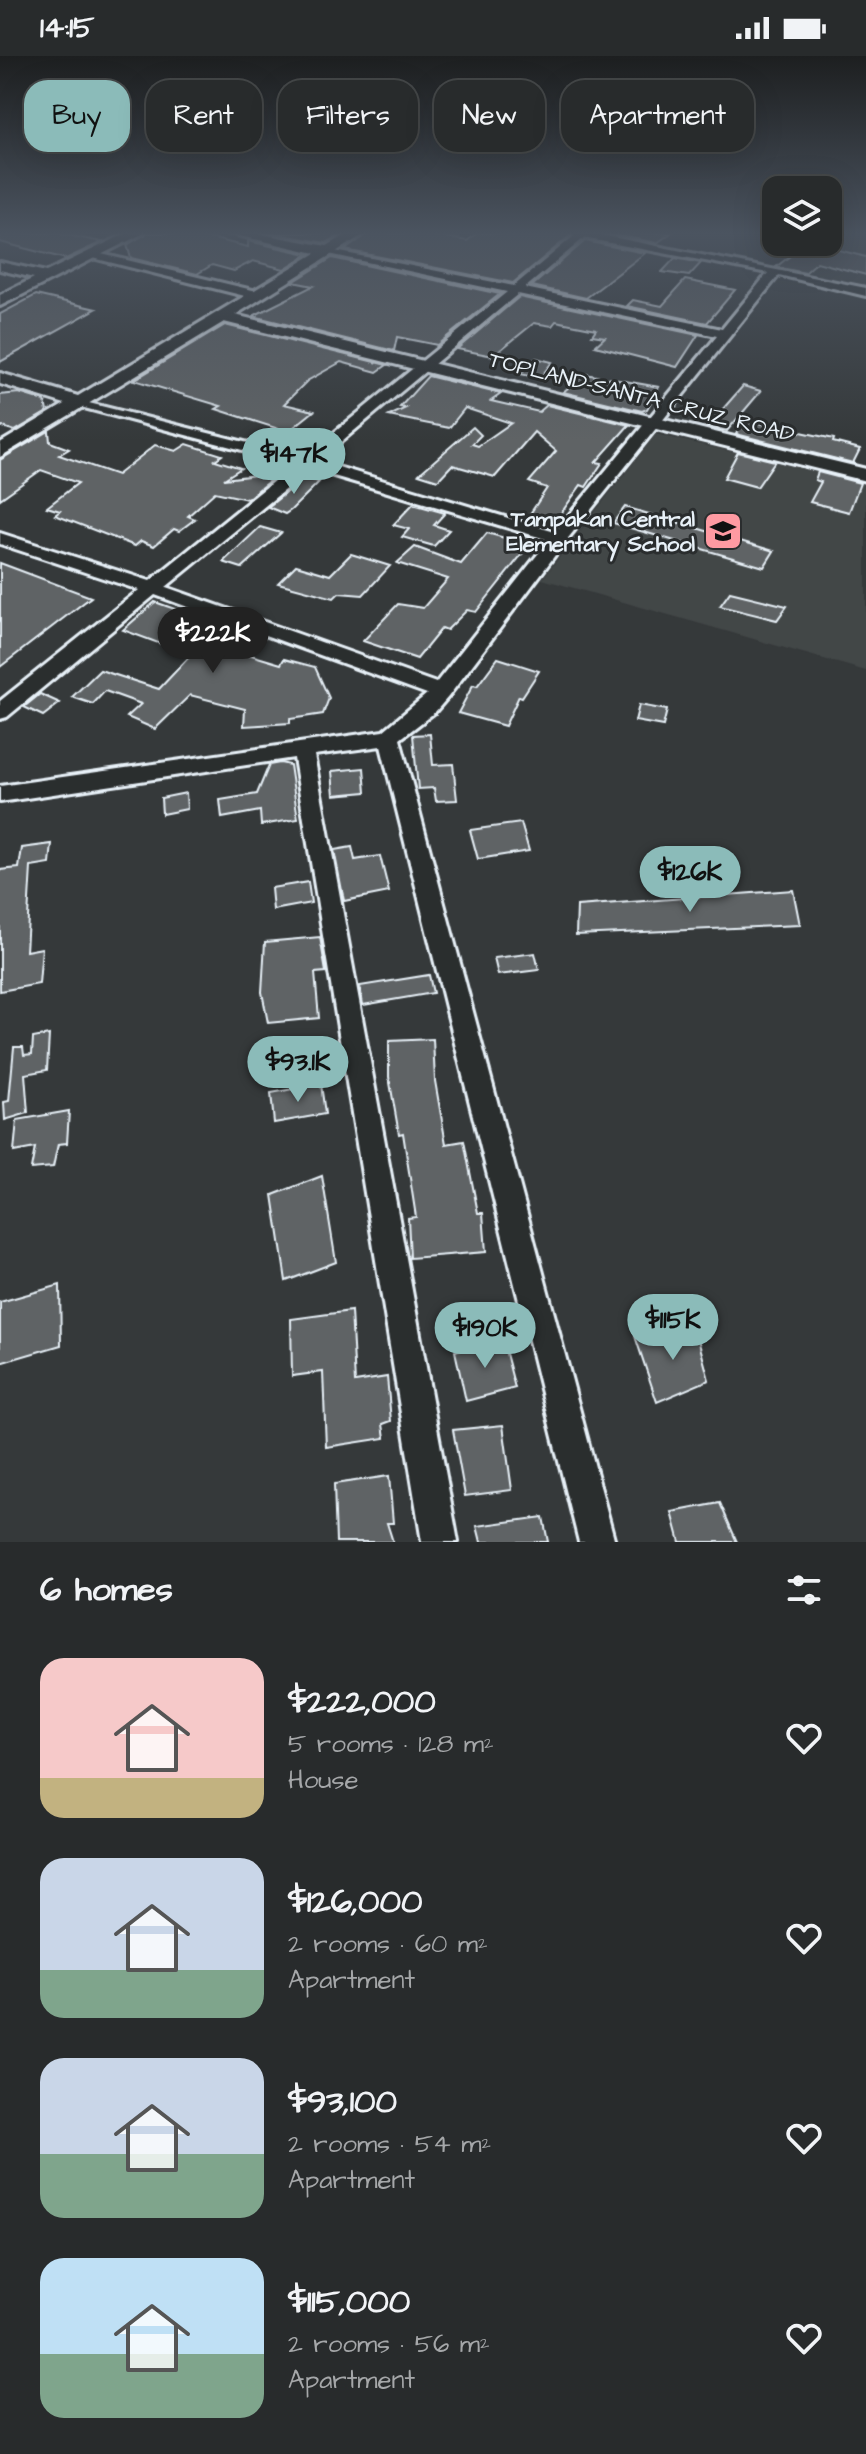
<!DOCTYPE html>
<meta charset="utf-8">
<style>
body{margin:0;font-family:"Architects Daughter",sans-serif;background:#303334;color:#f1f3f6;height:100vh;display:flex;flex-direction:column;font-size:30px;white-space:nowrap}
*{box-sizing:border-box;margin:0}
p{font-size:26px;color:#a5a7a9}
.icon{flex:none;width:44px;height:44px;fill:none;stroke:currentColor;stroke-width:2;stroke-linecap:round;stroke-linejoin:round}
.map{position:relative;height:1486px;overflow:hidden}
.details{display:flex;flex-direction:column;background:#282b2c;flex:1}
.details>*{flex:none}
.top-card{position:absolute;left:24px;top:24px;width:818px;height:72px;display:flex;gap:16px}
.fabs{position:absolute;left:762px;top:120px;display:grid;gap:16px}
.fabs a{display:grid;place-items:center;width:80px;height:80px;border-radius:16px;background:#282b2c;box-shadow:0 8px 32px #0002,0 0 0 2px #444748;font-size:40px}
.price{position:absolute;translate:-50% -68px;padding:0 18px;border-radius:28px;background:#8bbbb9;color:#111;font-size:26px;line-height:52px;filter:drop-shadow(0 2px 4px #0008)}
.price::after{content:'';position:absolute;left:50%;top:48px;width:24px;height:18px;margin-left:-12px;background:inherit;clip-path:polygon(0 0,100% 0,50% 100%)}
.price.current{background:#222;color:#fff}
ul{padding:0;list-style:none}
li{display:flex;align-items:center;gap:24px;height:200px;padding:0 40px}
li span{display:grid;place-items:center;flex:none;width:224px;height:160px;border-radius:24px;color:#555}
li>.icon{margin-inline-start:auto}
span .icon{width:96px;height:96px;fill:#fffc;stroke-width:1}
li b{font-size:34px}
h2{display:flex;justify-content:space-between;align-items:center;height:96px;padding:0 40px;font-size:34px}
.tag{padding:0 28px;border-radius:24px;background:#282b2c;box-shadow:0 8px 32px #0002,0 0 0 2px #444748;font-size:28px;line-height:72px}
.tag.current{background:#8bbbb9;color:#111}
.status{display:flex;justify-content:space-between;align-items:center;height:56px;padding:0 40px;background:#282b2c;direction:ltr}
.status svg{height:22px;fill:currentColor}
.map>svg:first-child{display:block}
.built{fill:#424647}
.building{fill:#5f6365;stroke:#e8f1f8;stroke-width:2}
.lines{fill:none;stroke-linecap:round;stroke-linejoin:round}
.minor-casing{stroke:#e8f1f8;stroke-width:6}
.major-casing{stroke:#e8f1f8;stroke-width:6}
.minor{fill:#2a2d2e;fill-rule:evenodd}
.major{fill:#2a2d2e;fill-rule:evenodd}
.labels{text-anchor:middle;stroke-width:6;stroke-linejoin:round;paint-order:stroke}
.far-street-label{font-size:22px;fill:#e8f1f8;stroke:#2a2d2e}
.far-poi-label{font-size:22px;font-weight:bold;fill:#e8f1f8;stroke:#2a2d2e;text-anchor:end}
</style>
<div class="status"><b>14:15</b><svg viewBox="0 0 49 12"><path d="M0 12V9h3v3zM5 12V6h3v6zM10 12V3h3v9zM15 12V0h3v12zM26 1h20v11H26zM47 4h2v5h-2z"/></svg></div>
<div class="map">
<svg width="866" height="1486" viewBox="0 0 866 1486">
<rect width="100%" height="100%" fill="#35393a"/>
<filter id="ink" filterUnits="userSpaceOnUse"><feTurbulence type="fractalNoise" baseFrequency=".0125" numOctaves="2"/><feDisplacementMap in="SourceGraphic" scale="16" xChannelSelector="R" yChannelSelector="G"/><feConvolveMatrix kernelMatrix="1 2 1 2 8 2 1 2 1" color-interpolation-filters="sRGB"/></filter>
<g filter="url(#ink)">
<g class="built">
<polygon points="828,177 866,177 866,232 780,212 802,186 828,186"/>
<polygon points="656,378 866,427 866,615 542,523"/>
</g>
<g class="building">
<polygon points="0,177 57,177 102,186 66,203 0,186"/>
<polygon points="147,177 189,177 248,191 248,185 308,198 284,213 253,205 234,215 212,209 197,218 131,202 127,189"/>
<polygon points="272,177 344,177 326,187"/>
<polygon points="369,177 425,177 467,185 477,177 568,177 570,180 513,227 345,194"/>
<polygon points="606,177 671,177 657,187"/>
<polygon points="585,185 645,197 586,242 532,230"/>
<polygon points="808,186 866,201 866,219 817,206 805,217 776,211"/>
<polygon points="332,202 500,238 437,289 397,281 394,295 253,260 313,230 293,226"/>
<polygon points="675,202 701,207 689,220 662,216"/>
<polygon points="685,224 735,234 707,267 627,250 633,244 662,250"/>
<polygon points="36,239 96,253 0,306 0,258"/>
<polygon points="519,241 698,279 677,311 595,290 605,281 592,279 596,273 556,265 552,270 534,267 493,300 457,293"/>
<polygon points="225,269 387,309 377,316 341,306 307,325 284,348 314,355 288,376 216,353 221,350 134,324"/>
<polygon points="536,302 552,306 540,322 520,318"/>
<polygon points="585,318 659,331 647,353 642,355 563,336"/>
<polygon points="428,320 501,338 491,345 539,356 547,349 629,369 596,406 602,407 586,431 581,429 552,470 544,470 526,464 547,432 529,426 556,395 534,376 495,421 452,409 438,424 419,418 473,371 481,379 472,388 478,390 511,367 465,352 449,372 389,360 406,352 400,351"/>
<polygon points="743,330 761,335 727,375 707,371"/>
<polygon points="19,337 45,345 47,356 15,375 0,370 0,339"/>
<polygon points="745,364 834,383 833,386 860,393 853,407 736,378"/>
<polygon points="49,375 50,386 69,393 59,399 117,419 155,389 176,395 187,388 222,399 215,404 241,412 224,423 280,416 247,443 215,436 188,460 195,463 179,475 174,473 154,490 141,485 135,490 55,459 60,455 47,451 78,427 41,414 0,443 0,404"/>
<polygon points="738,396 775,405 757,431 724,422"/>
<polygon points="818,416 860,427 849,456 810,446 821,426 815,424"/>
<polygon points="304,422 319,426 291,454 285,458 268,451"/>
<polygon points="413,448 445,457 434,469 449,474 434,490 402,481 409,473 393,469"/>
<polygon points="625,451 693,471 774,495 764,511 613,467"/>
<polygon points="260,471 281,477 242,512 223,506"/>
<polygon points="487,477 512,484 517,478 534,483 476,556 467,554 447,574 442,572 417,603 363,585 398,548 423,552 448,523 397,507 415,491 461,508"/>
<polygon points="351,498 390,510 363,539 339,537 334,542 278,527 296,509 330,519"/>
<polygon points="0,507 91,541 0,611"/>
<polygon points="730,536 787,550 777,564 720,550"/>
<polygon points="155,546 237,575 221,590 281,608 284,603 315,611 329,642 323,658 290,663 290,667 244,670 245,653 190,639 155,673 127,661 141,648 105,635 93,648 72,641 100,614 159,633 191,599 123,574"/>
<polygon points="498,602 539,615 522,641 519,640 505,670 458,657 473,629 477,630"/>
<polygon points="40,638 60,647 43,660 24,651"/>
<polygon points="639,649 667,654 663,670 635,665"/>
<polygon points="430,678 433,709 453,708 457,744 436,745 434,732 418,733 413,679"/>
<polygon points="280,707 290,709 298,763 261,769 260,755 222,762 220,744 257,738 269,709"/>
<polygon points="364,712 366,736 334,739 332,715"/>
<polygon points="186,737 187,753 162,758 161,742"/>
<polygon points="521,767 529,795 478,803 470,774"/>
<polygon points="52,788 50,808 31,811 26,895 42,892 39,928 0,935 0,814 19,812 22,792"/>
<polygon points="352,791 355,804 380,800 389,836 344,845 334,794"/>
<polygon points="308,826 311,847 273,854 271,832"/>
<polygon points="793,834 800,869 576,879 577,850"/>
<polygon points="320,881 326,916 315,917 319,962 268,967 262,936 265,886"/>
<polygon points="535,897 539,914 498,919 494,902"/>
<polygon points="429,919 433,937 363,949 360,930"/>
<polygon points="49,979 47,1014 25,1018 28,1057 5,1064 4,1046 9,1045 14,991 23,991 24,999 32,998 33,982"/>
<polygon points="433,983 435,1025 446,1088 464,1085 478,1157 483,1157 486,1196 410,1202 408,1162 416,1161 403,1077 399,1078 389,1021 389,985"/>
<polygon points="321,1028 325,1058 274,1067 271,1037"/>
<polygon points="69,1055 67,1087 58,1088 53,1111 31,1113 35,1092 14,1096 17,1064"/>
<polygon points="322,1120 336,1206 286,1225 273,1139"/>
<polygon points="60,1229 61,1289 0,1307 0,1246"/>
<polygon points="351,1255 355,1326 387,1321 391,1365 383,1368 385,1382 326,1391 323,1316 292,1320 291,1263"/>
<polygon points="695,1272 709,1324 657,1346 635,1280"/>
<polygon points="502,1282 515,1332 466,1345 455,1295"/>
<polygon points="503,1369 512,1434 465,1440 453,1374"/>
<polygon points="389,1420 393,1467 387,1467 393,1486 336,1486 334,1428"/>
<polygon points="720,1447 737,1486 680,1486 672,1456"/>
<polygon points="543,1461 548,1486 481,1486 477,1470"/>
</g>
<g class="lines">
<g class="minor-casing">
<g id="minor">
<path d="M571 177H592L866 232V240L779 219 565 486 448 641 435 656 400 683 615 1486H579L381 690 314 699 458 1486H422L294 702 0 746V730L383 675 427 638 155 539 7 661 0 663V645L139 534 0 488V477L150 525 295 408 73 349V343L304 401 507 236 329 198 325 193 514 230 574 180ZM584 182 768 217 722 273 525 232ZM518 238 717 280 555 476 318 405ZM310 413 549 484 436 627 166 531Z"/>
<polygon points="93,196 261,236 263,239 257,243 89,201"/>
</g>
</g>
<g class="major-casing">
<g id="major">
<polygon points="127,177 144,177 0,250 0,239 34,222 0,214 0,206 46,216"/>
<polygon points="228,177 256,177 327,190 350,177 366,177 235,259 866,413 866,425 224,266 0,401 0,387 65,348 0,328 0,317 78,340 316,197"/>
</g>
</g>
<use href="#minor" class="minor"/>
<use href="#major" class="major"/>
</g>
</g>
<linearGradient id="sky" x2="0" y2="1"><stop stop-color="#1d1f20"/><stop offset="0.46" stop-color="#4b5460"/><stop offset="1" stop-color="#4b5460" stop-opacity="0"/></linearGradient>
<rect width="866" height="385" fill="url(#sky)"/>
<defs>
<g id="school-square" transform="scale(2)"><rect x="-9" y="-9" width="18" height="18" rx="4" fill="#ff9aa2" stroke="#2a2d2e"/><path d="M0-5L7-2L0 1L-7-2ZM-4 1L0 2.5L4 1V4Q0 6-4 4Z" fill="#111"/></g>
</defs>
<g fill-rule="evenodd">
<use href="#school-square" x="723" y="475"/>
</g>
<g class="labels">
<g class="far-street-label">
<text transform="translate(642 340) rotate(14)" y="8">TOPLAND-SANTA CRUZ ROAD</text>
</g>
<g class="far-poi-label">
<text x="695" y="470">Tampakan Central<tspan x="695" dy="25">Elementary School</tspan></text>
</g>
</g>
</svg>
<div class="fabs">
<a><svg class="icon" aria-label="layers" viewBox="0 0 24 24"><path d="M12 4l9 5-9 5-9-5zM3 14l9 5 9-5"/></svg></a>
</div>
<b class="price" style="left:294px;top:440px">$147K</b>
<b class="price current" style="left:213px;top:619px">$222K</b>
<b class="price" style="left:690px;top:858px">$126K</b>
<b class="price" style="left:298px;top:1048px">$93.1K</b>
<b class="price" style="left:673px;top:1306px">$115K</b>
<b class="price" style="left:485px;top:1314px">$190K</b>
<div class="top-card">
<a class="tag current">Buy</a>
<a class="tag">Rent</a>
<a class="tag">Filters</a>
<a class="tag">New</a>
<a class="tag">Apartment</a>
</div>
</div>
<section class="details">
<h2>6 homes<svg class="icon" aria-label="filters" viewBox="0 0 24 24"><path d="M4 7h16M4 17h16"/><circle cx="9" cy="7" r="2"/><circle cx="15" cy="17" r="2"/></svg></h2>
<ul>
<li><span style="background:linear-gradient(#f6c9c9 75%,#c2b280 0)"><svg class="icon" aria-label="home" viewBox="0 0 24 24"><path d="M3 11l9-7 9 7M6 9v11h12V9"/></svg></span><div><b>$222,000</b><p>5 rooms · 128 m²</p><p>House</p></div><svg class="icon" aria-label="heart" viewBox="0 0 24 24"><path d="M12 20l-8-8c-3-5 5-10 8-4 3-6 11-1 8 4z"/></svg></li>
<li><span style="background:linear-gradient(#c9d6e8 70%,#7fa58c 0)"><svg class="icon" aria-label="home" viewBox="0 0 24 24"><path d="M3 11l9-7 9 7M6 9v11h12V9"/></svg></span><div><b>$126,000</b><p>2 rooms · 60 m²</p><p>Apartment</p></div><svg class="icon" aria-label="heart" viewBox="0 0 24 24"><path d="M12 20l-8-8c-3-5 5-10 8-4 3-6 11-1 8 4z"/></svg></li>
<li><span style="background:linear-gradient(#c9d6e8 60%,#7fa58c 0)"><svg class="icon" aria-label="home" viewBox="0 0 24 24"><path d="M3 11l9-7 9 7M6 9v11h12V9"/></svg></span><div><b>$93,100</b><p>2 rooms · 54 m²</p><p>Apartment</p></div><svg class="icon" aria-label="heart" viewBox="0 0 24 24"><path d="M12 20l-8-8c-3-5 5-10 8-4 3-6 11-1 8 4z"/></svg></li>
<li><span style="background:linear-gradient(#bfe0f5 60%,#7fa58c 0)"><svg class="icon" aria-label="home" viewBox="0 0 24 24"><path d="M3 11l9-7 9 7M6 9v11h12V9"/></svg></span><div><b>$115,000</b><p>2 rooms · 56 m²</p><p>Apartment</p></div><svg class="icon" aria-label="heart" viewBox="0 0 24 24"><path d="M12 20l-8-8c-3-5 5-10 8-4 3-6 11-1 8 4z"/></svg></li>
</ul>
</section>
